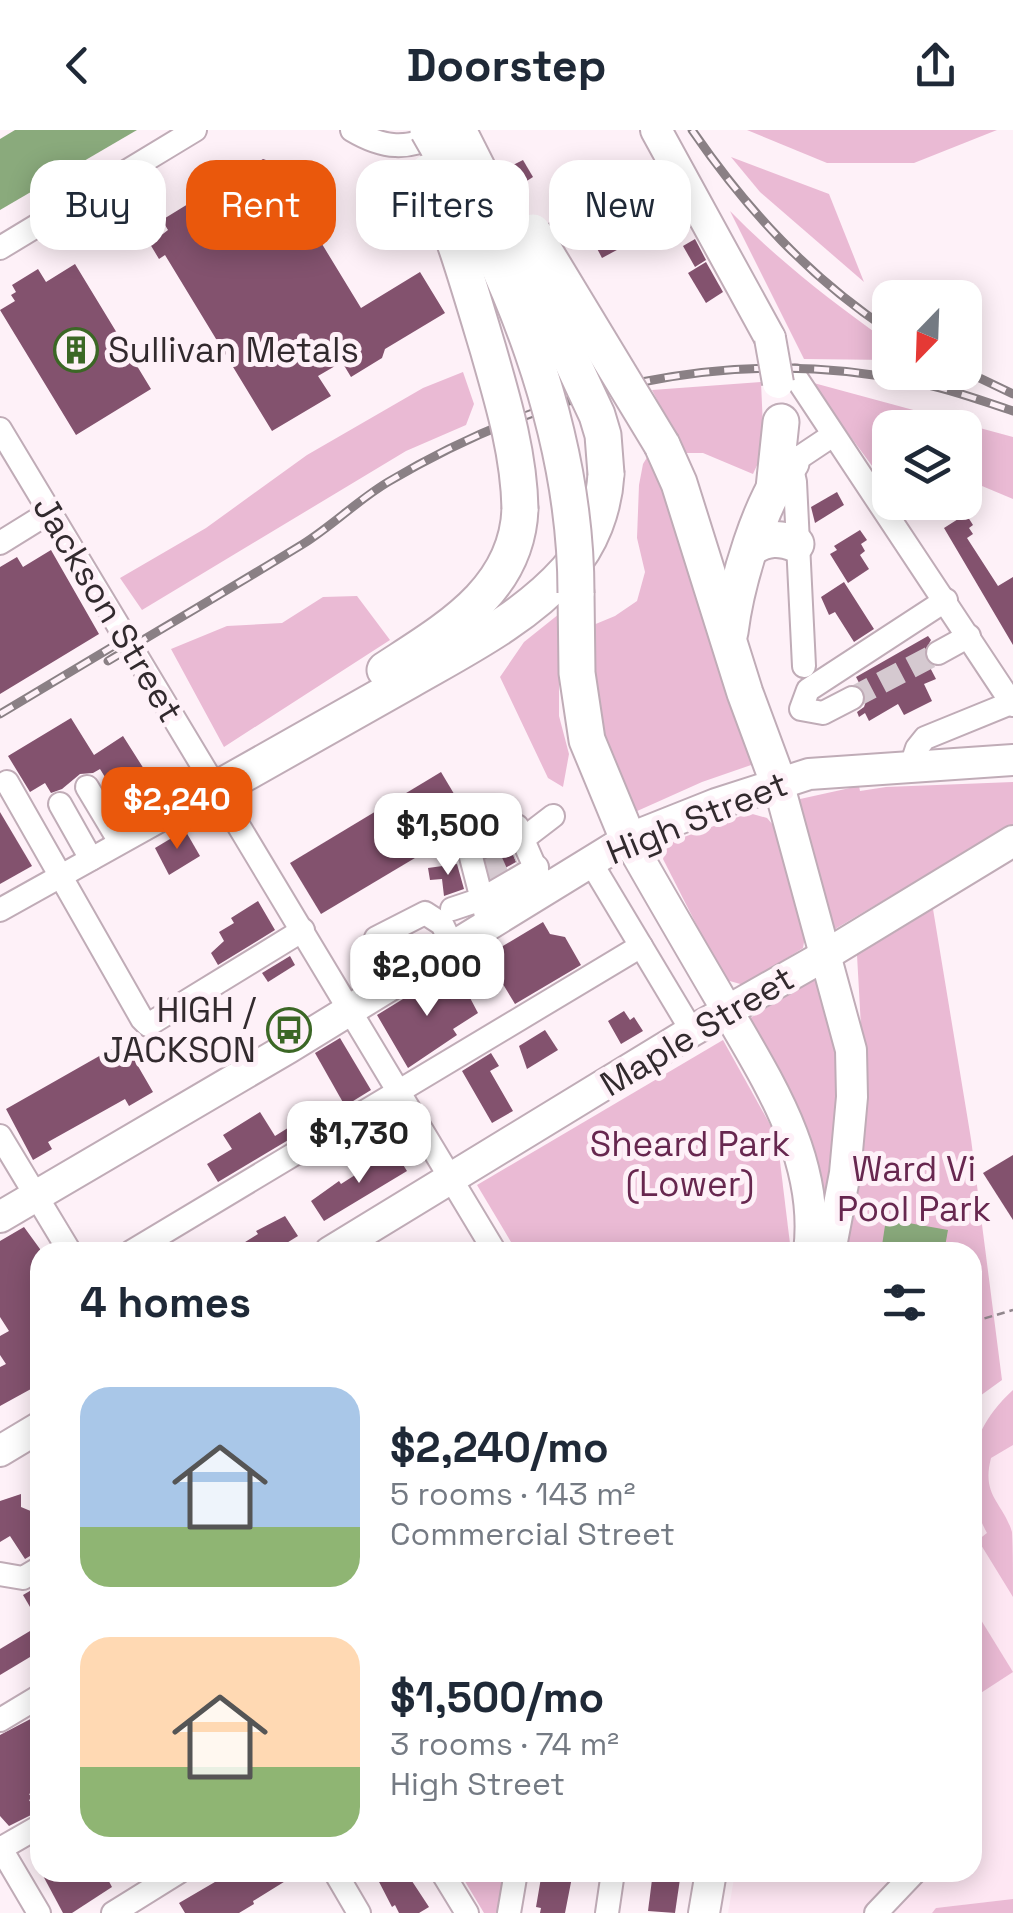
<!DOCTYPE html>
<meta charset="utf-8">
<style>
body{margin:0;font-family:"Space Grotesk",sans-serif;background:#f6f6f7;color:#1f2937;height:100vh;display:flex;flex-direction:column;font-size:38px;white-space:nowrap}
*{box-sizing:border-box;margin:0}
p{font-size:32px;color:#747a83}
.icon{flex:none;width:55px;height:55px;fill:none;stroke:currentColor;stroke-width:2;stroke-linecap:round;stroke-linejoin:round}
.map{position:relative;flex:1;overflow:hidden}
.sheet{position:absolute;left:30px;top:1112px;width:952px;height:640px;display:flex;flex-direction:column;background:#fff;border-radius:30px;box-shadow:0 5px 25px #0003}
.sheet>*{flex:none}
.guide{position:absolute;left:30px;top:30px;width:955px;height:90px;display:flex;gap:20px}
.needle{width:65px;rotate:203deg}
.controls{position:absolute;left:872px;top:150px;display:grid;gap:20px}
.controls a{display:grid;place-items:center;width:110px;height:110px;border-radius:20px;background:#fff;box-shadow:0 5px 25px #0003;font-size:50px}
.price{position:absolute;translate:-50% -85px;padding:0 22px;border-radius:20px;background:#fff;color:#222;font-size:32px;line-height:65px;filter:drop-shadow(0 2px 5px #0008)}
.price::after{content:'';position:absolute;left:50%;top:60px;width:30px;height:22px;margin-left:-15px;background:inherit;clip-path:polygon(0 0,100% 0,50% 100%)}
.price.current{background:#ea580c;color:#fff}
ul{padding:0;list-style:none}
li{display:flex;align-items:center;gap:30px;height:250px;padding:0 50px}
li span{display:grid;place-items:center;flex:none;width:280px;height:200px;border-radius:30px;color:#555}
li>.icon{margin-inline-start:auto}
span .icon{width:120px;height:120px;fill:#fffc;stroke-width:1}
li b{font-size:42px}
h2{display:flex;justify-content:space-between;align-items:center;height:120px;padding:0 50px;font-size:42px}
.pill{padding:0 35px;border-radius:30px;background:#fff;box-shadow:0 5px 25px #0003;font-size:35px;line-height:90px}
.pill.current{background:#ea580c;color:#fff}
header{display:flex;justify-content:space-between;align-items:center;height:130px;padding:0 50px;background:#fff;font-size:45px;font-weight:600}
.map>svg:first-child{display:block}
.built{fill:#fee7f3}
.green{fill:#eabad4}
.water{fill:#8aaa7c}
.building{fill:#83526e}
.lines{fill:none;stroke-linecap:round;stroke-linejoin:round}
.minor-tunnel{stroke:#d5c9d0;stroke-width:22;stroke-dasharray:22 11;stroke-linecap:butt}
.minor-casing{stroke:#c0acb7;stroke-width:26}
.major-casing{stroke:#c0acb7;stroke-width:34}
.highway-casing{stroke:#c0acb7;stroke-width:39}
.path{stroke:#93888e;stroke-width:2.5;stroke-dasharray:8 5;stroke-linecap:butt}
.minor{stroke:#fff;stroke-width:22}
.major{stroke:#fff;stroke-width:30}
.highway{stroke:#fff;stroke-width:35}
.rail-casing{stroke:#8a8085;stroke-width:9}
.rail{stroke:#fef1f8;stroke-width:5;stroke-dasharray:15;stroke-linecap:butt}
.major-bridge-casing{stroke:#c0acb7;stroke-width:34;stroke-linecap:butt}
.highway-bridge-casing{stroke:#c0acb7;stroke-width:39;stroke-linecap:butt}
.major-bridge{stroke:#fff;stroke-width:30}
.highway-bridge{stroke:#fff;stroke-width:35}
.labels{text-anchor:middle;stroke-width:10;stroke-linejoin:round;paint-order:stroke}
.poi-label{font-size:35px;fill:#322a2e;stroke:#fef1f8;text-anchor:start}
.street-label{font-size:35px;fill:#322a2e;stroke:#fef1f8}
.park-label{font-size:35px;fill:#67274f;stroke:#fef1f8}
</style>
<header><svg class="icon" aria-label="back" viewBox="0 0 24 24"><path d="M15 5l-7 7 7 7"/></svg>Doorstep<svg class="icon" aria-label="share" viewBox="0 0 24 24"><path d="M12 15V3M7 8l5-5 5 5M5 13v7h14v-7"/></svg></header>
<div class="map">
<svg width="1013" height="1783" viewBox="0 0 1013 1783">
<rect width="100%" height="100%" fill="#fef1f8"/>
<polygon class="built" points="1013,1287 1013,1769 937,1778 932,1783 728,1783 735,1743 972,1742 973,1313"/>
<g class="green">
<polygon points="747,0 997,0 914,33 827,33"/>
<polygon points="731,27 829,64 864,152 760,62"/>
<path d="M730 81C777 129 828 169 883 208L890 216V230L804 229Z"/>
<polygon points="463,242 474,274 466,295 406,321 142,480 120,448 206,398 307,325 423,258"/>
<polygon points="761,252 764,320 753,344 703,323 684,323 652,260"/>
<polygon points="810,252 1013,307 1013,369 982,356 965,364 965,298 890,298 890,360"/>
<polygon points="651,321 754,634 702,652 635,682 597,599 586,498 615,486 637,471 645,442 637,408 639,355 643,334"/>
<polygon points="357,466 390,510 224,617 171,519 227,496 282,493 323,467"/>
<polygon points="559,484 559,586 569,624 563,657 548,648 500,547 524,512"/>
<polygon points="1013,652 1013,694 830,802 791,671 859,656 860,661 886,657"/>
<polygon points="749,683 767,688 774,696 806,801 803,818 744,855 726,850 721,843 663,729 667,716 676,710"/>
<polygon points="933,779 971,1009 1002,1250 973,1271 972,1122 839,1122 865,969 857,825"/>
<path d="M813 849C825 861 826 877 829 892 843 954 839 1015 823 1076L747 890Z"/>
<polygon points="723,910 777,1007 791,1122 517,1122 477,1055"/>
<path d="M1013 1260V1315L991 1328C981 1366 1003 1372 1012 1402 1013 1420 1013 1448 1013 1467L978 1410 987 1403C958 1350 969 1300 1013 1260Z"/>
<polygon points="973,1477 1013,1542 973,1568"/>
<polygon points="460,1743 508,1743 501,1780 498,1783 484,1783"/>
<polygon points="1013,1769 1013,1783 932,1783 936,1778"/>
</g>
<g class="water">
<polygon points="15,0 137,0 0,80 0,9"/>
<polygon points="886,1089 948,1100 944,1122 881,1122"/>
</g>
<g class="building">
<polygon points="263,29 272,32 361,178 420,142 445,183 385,219 382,228 351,247 342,232 318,246 331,266 272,301 165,125 159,129 150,114 168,100 162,90 201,66 221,73 228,51"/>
<polygon points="523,30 533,47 519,56 511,36"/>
<polygon points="660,48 680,86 602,128 582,90"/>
<polygon points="695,109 706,130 695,137 683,116"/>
<polygon points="706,132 723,162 706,173 688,143"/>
<polygon points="75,134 151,259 76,305 0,180 15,171 11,165 16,162 12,155 38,139 46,152"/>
<polygon points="837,362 844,375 815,393 811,377"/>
<polygon points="966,384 973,395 969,398 973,404 967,408 998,456 1013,447 1013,515 944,398"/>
<polygon points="860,400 867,410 861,414 865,421 860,425 869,439 848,453 830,424 837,420 834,416"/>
<polygon points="51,420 99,504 0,564 0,437 17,427 23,437"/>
<polygon points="844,452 874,499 854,512 835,482 829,485 821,467"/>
<polygon points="928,506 931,510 923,524 936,549 924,554 932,571 904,585 898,574 869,591 865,583 859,587 857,582 864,577 867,568 856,547"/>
<polygon points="71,588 94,625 123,606 156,658 124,678 100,639 93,643 80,644 62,659 51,663 45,653 30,662 8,626"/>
<polygon points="441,642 472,694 321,784 290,733"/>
<polygon points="0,682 32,736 0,754"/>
<polygon points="185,700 200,726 169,745 155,718"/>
<polygon points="510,717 516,732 491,746 487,730"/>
<polygon points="457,734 464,759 444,766 442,749 430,750 428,738"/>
<polygon points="258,771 275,800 218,835 211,823 224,811 219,802 234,793 231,788"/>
<polygon points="543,792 550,804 565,807 581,835 515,874 486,826"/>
<polygon points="290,826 295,835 268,852 262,843"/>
<polygon points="458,845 478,883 453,899 457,905 408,938 377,885 429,853 434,861"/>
<polygon points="624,881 630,890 634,887 643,901 621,914 608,891"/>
<polygon points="545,900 558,920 527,939 519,916"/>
<polygon points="340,908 371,960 345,976 315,923"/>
<polygon points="124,912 153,962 129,976 125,969 48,1012 52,1019 33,1030 6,979"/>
<polygon points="491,923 499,936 490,941 513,981 492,993 462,941"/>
<polygon points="260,982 275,1006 299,991 305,1000 218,1052 207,1034 232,1019 223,1005"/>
<polygon points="395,1022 407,1041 324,1091 311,1071 339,1051 341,1054 366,1038 364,1036 380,1026 383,1030"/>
<polygon points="1013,1025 1013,1090 983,1043"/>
<polygon points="285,1086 298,1106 272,1122 229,1122 258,1104 256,1101"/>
<polygon points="24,1097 40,1119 40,1254 0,1276 0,1237 6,1234 0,1225 0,1206 9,1201 0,1187 0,1111"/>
<polygon points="21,1364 21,1377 33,1382 40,1401 40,1420 25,1429 10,1406 0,1412 0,1371"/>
<polygon points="40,1455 40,1494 23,1465"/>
<polygon points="40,1495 40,1521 0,1545 0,1519"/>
<polygon points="40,1584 40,1630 36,1633 40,1642 40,1659 29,1664 32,1668 29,1670 37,1682 9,1696 0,1686 0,1605"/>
<polygon points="41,1742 104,1742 112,1757 72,1783 63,1783"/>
<polygon points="232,1742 300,1742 253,1771 254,1774 239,1783 185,1783 179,1773"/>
<polygon points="383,1742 406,1742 429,1777 419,1783 399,1783 395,1775 392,1777 376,1746"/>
<polygon points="542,1742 573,1742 565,1783 540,1783 541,1778 536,1777"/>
<polygon points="653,1742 681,1742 675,1783 648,1781"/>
</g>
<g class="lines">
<g class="minor-tunnel">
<polyline points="852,568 938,523"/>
<polyline points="484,741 515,727"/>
</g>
<g class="minor-casing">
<g id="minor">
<path d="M352 0C384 19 407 20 440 4"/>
<polyline points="0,118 195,0"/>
<polyline points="795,246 1013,575"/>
<polyline points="0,299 495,1122"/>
<polyline points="790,330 795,352 804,536"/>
<polyline points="791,333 833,305"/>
<polyline points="0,413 50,382"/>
<polyline points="938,523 969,506"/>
<polyline points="852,568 823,583 801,579 808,560 946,470"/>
<polyline points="911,636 917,618 925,608 1011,573"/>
<polyline points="7,652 142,889 148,895 303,800"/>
<polyline points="87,657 120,712"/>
<polyline points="60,674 91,729"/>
<polyline points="523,709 553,686"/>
<polyline points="590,731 692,901"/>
<polyline points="452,779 482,769 537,737"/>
<polyline points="0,780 217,659"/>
<polyline points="488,793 470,723 517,696 544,758"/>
<polyline points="376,808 425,783 442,794 452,815"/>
<polyline points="0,1006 70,1122"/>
<polyline points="131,1122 641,816"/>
<polyline points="0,1444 23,1448 40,1438"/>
<polyline points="0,1590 40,1566"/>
<polyline points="0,1717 39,1783"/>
<polyline points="0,1719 40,1696"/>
<polyline points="335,1742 359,1783"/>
<polyline points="442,1742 467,1783"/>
<polyline points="113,1783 179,1742"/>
<polyline points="509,1783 516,1742"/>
<polyline points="607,1783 613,1742"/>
<polyline points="876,1783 915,1742"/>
</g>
</g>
<g class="major-casing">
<g id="major">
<polyline points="656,0 770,208"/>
<polyline points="778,652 851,920 852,967 845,1043 830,1122"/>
<path d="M628 709C658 762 689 815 720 868 765 947 821 1027 809 1122"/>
<polyline points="0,1087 288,918 628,709 716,674 809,644 1013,630"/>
<polyline points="330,1122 692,901 824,826 1013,711"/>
<polyline points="0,1321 40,1297"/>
<polyline points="704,1783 711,1742"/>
</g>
</g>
<g class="highway-casing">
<g id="highway">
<polyline points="662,315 679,353 745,563 778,652"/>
<polyline points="774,358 781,292"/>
<path d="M752 417C766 408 780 407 796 414"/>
<polyline points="576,463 577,543 587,610 628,709"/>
<path d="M730 502C736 454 760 370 791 333"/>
<path d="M385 540C446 500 517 461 520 379"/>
<path d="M217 659C281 623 346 586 410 550 464 519 524 489 567 441 591 414 604 379 606 344"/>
</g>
</g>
<polyline class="path" points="972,1192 1013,1180"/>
<use href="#minor" class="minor"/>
<use href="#major" class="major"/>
<use href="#highway" class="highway"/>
<g class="rail-casing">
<g id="rail">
<path d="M692 0C747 80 809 147 890 201"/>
<polyline points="965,241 1013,264"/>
<path d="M108 531C173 492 238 454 303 414 333 395 358 370 388 352 550 256 733 213 919 253 951 259 982 271 1013 281"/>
<polyline points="0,584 117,514"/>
</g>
</g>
<use href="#rail" class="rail"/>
<g class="major-bridge-casing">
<polyline id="major-bridge" points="770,208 778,253"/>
</g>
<g class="highway-bridge-casing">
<g id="highway-bridge">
<path d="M428 0C510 140 576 299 576 463"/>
<polyline points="458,0 533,148 597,285 603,305 606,344"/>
<path d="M428 42C453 100 470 159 488 219 503 271 519 324 520 379"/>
<polyline points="533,102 662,315"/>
</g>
</g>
<use href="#major-bridge" class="major-bridge"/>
<use href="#highway-bridge" class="highway-bridge"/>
</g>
<defs>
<g id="building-ring" transform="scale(2.25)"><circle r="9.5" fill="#fef1f8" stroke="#3b6725" stroke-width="1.5"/><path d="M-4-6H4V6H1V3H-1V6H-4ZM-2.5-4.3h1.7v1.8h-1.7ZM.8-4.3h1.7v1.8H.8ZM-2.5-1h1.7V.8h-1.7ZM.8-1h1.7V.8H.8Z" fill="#3b6725"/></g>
<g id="bus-ring" transform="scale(2.25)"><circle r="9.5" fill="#fef1f8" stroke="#3b6725" stroke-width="1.5"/><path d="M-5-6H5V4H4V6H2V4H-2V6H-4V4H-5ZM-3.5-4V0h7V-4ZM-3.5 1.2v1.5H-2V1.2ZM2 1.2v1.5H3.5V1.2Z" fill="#3b6725"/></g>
</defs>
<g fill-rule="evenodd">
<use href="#building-ring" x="76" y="220"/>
<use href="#bus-ring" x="289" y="900"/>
</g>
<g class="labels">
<g class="poi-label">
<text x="108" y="232">Sullivan Metals</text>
<text x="256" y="892" text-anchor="end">HIGH /<tspan x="256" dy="40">JACKSON</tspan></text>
</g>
<g class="street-label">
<text transform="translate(108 479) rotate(59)" y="12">Jackson Street</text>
<text transform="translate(697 688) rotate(-22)" y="12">High Street</text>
<text transform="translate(697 901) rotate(-31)" y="12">Maple Street</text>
</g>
<g class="park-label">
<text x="690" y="1026">Sheard Park<tspan x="690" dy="40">(Lower)</tspan></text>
<text x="914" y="1051">Ward Vi<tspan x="914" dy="40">Pool Park</tspan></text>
</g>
</g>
</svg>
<div class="controls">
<a><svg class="needle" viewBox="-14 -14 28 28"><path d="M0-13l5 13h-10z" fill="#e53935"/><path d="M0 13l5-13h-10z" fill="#747a83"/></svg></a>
<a><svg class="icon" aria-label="layers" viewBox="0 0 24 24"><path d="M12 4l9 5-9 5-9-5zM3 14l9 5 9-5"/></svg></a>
</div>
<b class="price current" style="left:177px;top:722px">$2,240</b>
<b class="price" style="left:448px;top:748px">$1,500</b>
<b class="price" style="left:427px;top:889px">$2,000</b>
<b class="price" style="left:359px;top:1056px">$1,730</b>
<div class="guide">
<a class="pill">Buy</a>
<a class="pill current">Rent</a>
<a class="pill">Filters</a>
<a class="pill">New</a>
</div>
<section class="sheet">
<h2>4 homes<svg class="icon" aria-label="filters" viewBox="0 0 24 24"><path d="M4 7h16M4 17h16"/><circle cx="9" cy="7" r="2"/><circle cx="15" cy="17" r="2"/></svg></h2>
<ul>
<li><span style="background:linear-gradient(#a9c7e8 70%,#8fb573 0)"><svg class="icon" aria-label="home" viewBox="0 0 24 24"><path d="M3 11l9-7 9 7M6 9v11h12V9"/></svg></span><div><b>$2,240/mo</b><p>5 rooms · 143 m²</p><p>Commercial Street</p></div></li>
<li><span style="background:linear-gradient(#ffd9b3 65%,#8fb573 0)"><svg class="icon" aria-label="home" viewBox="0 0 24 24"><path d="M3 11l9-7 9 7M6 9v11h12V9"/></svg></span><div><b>$1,500/mo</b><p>3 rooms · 74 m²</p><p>High Street</p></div></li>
</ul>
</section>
</div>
